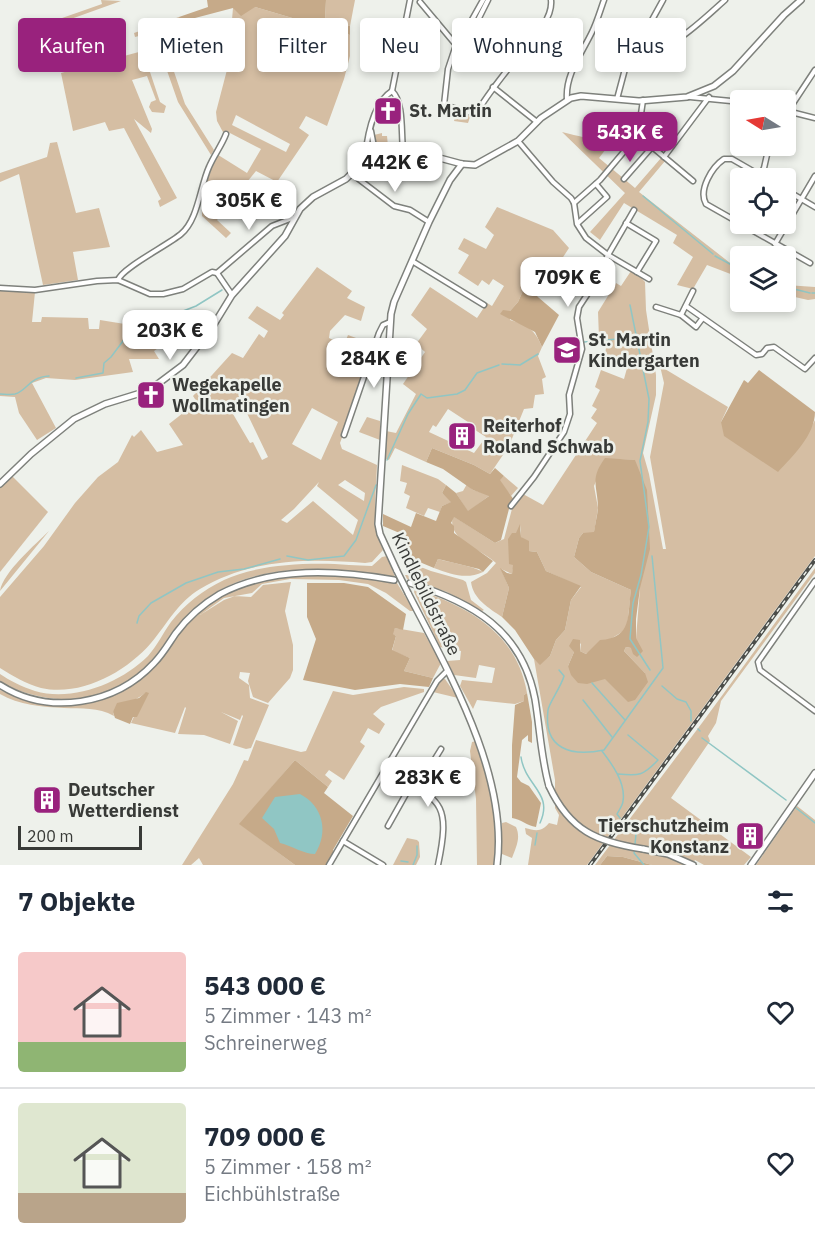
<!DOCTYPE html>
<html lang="de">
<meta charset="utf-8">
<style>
body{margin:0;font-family:"IBM Plex Sans",sans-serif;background:#f6f6f7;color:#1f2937;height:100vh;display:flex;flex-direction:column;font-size:22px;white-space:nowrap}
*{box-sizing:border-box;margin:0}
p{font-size:20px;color:#747a83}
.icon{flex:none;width:33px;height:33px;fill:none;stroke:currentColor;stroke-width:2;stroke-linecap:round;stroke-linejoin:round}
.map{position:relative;height:865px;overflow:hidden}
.drawer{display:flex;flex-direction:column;background:#fff;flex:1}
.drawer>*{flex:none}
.hud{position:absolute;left:18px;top:18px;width:780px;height:54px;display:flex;gap:12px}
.needle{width:39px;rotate:281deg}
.controls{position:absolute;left:730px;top:90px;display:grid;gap:12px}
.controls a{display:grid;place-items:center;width:66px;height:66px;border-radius:6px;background:#fff;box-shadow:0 3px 9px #0003;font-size:30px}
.scale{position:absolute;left:18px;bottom:15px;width:124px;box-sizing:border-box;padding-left:6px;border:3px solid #383a37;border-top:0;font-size:16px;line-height:21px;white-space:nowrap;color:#383a37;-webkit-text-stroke:4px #eef1eb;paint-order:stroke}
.price{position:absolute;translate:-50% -51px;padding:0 14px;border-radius:12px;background:#fff;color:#222;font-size:20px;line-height:39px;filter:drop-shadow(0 2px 3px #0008)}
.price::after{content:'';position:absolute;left:50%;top:36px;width:18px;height:14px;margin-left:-9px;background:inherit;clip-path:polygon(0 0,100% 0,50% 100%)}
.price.on{background:#99227d;color:#fff}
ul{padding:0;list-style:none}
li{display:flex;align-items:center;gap:18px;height:150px;padding:0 18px}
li+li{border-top:2px solid #e0e1e3}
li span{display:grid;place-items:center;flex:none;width:168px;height:120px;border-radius:6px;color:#555}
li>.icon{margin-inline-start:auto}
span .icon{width:72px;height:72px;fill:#fffc;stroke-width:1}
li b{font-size:26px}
h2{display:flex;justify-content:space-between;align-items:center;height:72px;padding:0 18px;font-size:26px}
.chip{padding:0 21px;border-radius:6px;background:#fff;box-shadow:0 3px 9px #0003;font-size:21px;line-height:54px}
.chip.on{background:#99227d;color:#fff}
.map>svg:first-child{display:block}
.green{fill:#d5bea3;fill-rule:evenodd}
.forest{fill:#c6aa89}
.water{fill:#90c6c4}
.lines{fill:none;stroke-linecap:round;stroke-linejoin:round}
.stream{stroke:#90c6c4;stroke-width:1.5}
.street-casing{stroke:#7e817c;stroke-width:7}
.secondary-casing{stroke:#7e817c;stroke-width:8}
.street{stroke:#fff;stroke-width:4}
.secondary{stroke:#fff;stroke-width:5}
.rail-casing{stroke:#4c4e4a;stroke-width:4}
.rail{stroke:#eef1eb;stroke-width:1.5;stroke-dasharray:4.5;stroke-linecap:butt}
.secondary-bridge-casing{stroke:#7e817c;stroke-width:8;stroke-linecap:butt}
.secondary-bridge{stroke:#fff;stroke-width:5}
.labels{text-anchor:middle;stroke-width:5;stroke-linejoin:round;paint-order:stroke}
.poi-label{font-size:18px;font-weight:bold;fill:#383a37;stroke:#eef1eb;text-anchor:start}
.street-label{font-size:18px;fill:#383a37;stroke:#eef1eb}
</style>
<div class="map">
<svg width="815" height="865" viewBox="0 0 815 865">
<rect width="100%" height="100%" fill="#eef1eb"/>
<g class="green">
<polygon points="101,0 121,1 46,28 45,24 102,4"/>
<polygon points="326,0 355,0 350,26 325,21"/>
<path d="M255 7 350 35V56L344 79 327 126 306 116 299 128 309 135 277 182 256 171 230 203 201 185 215 153 247 173 261 149 228 132 224 134 217 121 216 112 228 66 233 8ZM236 115 290 144 286 152 232 125Z"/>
<polygon points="179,17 181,25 135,37 134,33"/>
<polygon points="187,39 185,49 172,52 169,57 185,104 214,150 211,155 178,102 165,65 149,69 160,102 166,106 164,113 152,112 149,107 151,102 156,100 147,76 132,80 152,129 151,133 134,119 177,198 160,207 158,201 161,199 124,128 109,131 105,122 73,131 61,73"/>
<polygon points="457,111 471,114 468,123 454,121"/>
<path d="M562 132C578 136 593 139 609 145L599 158 635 188 661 158 665 161 639 192 734 266 741 269V278L707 265 693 289 677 285 693 257 673 243 677 235 624 203 600 240 590 232 625 193Z"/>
<polygon points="382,133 382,136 387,136 388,146 375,147 374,135"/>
<polygon points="57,142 76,213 99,208 110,247 73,252 78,280 43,285 19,174 0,182 0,173 47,157 50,143"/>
<polygon points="213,194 225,202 219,210 222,214 217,220 231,233 226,238 202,216 202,210"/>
<path d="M497 207 553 230 569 248 537 297 525 286 518 302 510 311V320C528 325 535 330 542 347L538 356 546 377 542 379 544 394 535 395 533 408 524 409 509 446 490 474 474 465 432 448 426 462 395 448 389 460 386 459V431L396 433 416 394 403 384 425 352 416 344 427 329 411 315 430 287 477 318 487 303 492 306 504 286 493 279 489 285 482 280 478 286 458 273 469 255 458 249 464 238 486 249 494 235 485 227ZM448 409 471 424 472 428 486 437 474 453 429 432 433 425 436 427Z"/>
<path d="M317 267 352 291 347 298 365 307 361 321 345 315 330 331 329 338 344 345 348 335 375 345 340 443 342 449 377 465C376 494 371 523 383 550L372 562 365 563C309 558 249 559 200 589 178 602 167 624 151 643 126 672 81 697 41 688 26 684 13 676 0 668V597L44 546 75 503 98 477 118 462 132 435 134 437 141 430 157 452 183 445 169 424 197 402 193 396 232 353 243 358 259 334 264 338 268 331 248 318 257 306 280 320 284 315 282 313ZM248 403 244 407 268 457 262 460 253 442 250 443 233 414ZM312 408 338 422 321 460 292 444ZM345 480 365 493 364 501 338 485ZM319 482 317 486 358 520 353 535 313 501 287 523 281 520 294 509Z"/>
<path d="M631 271 638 274 645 282 646 310 656 375V395L643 453 649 474 663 549H666L650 457 664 383 660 366 728 407 721 422 806 437 815 420V556L587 865H528L532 838 526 834 525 828C536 831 542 832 549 823L557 825 559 815 555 808V780L534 659 540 664 550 656 556 640 565 630 571 600 581 587 546 571 537 552 529 551 521 537V525L512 574 501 569 509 588 502 617C489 608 473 599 471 582L487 573 496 563C482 549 446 540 453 516L495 543 504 539 513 505 523 494 543 505 597 423 591 418 597 409 592 406 600 390 595 387 601 370 624 379 629 361 605 356 607 339 599 338 598 312 616 283 621 286ZM605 459 635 460 640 588 636 638 631 648 626 647 624 651 645 673 605 679 568 666 574 652 581 643 580 651 586 654 622 632 627 627 631 590 591 572 574 557 579 538 583 533H594L598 508 594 486Z"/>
<polygon points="786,285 815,287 815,299 808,300 786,295"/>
<polygon points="0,290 35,292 32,322 41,322 42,317 88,318 89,329 99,329 100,320 137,326 148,323 148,326 171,319 173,338 154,351 159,359 129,359 133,372 75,380 46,378 32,383 56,428 37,440 19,413 15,397 0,396"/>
<polygon points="367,417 380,421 380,440 359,432"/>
<polygon points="402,465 438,479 446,485 442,493 452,502 442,506 440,512 428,508 424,516 406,508 410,496 404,493 407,483 400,481"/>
<polygon points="12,476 48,512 0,572 0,487"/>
<polygon points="504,476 518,488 511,496 499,480"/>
<polygon points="467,484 473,490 490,495 468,512 456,493 463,491"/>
<path d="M49 531 0 591C3 572 36 544 49 531Z"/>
<path d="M387 556 395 577C342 569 279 562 228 586 202 598 184 616 167 640 163 646 159 653 154 659 113 705 53 710 0 682V674C9 680 22 687 35 691 73 702 121 683 148 656 157 646 163 633 171 622 185 604 203 590 224 580 257 564 312 562 349 565 357 565 364 566 372 566L382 557Z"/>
<path d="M438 559C448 562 476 567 483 572 466 580 451 574 434 568Z"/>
<polygon points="413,564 431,571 463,580 466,582 471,600 484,610 482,611 447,592 407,579 405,575 408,575"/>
<polygon points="815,568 815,573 721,701 716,723 708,736 710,741 671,798 751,857 744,865 704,865 695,860 692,865 652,865 623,857 607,856 600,865 595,865 702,723"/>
<path d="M313 575H346L397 583 414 611H410L386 593 368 584 339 580 290 579 262 584 252 593 224 598 200 615 224 600 235 596 251 597 263 585 291 582 285 611 293 645V670L290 678 268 703 253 697 248 681 250 673 240 672 239 678 249 685 250 698 269 705 251 748 246 749 233 745 243 716 242 715 240 720 221 712 238 721 230 744 204 735 178 734 186 708 185 707 175 733 131 723 145 693C136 701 124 703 113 712L114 716C98 707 82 709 64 708 42 707 19 705 0 694V690C53 715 119 709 158 662 176 642 188 615 212 600 243 581 278 578 313 575Z"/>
<path d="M415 589C469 607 517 633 527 693L524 695V701L515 704 477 700 473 709 460 686 462 680 492 683 495 668 479 665 476 678 454 675 447 661 460 660 461 651 440 647 414 592Z"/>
<polygon points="395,628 424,633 441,663 433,678 404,671 410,658 392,651 396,636 392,634"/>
<polygon points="441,679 445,679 458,698 433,692"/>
<polygon points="404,687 424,689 424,692 381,707 373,714 385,724 379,734 368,728 360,742 365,746 344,780 329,770 325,775 332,781 328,787 295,760 240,824 295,865 203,865 199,858 191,865 182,865 233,784 244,760 248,761 256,740 301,752 306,751 333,691 353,695"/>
<polygon points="476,741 485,765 497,822 496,865 477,865 476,799 470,751 472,742"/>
<polygon points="797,806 815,820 815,865 756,865"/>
<path d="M506 822 516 827C521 838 516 847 512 858L502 854V823Z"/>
<polygon points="407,838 417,840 419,842 420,857 416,865 393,865"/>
</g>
<g class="forest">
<polygon points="207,0 326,0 325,21 350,26 350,35 255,7 241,16 233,8 195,18 191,22 187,39 183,40 179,17 208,7"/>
<polygon points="525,286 559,315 542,347 535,332 500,314 503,310 510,311 518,302"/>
<path d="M759 370 815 412C815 435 792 457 778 472L724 436 721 422 744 380 748 383Z"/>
<polygon points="432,448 474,465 490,474 495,468 504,476 500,480 514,500 510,505 501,540 495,543 454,517 451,523 454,526 454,533 493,561 483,572 479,569 438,559 434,568 405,556 409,537 383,526 383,514 411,527 416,513 436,521 442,506 451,502 442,493 446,485 456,493 468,511 489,496 473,490 443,469 426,462"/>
<path d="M605 458 635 460 647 490 650 549 640 588 636 619V638L643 651 637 657 633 654 631 648 626 647 624 651 645 673 648 682 635 700 628 702 605 679 587 684 578 683 571 675 568 666 574 652 569 646 573 639 580 640V651L586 654 600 640C633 638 627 615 631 590L591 572 574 557 579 538 583 533 594 532C595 525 597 516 598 509 598 486 589 480 605 458Z"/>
<polygon points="520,524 521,537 529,541 529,551 537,552 546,571 581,586 571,600 565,630 556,640 550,656 540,665 534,659 515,630 502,617 509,588 500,568 507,573 512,574 513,565 509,564 508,539 512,533 516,533"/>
<polygon points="307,583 344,583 368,587 406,614 403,630 395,628 393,634 396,636 392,650 410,658 404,671 433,678 429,687 400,684 355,690 303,680 316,639 307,617"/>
<polygon points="146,692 149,693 137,717 133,717 130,724 115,718 113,712 117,703 139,698"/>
<path d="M527 693 532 722V743L528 741V735L522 740 517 777 521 782 529 786 541 803 536 827C527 826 521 819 512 818V745L515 705 524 701V695Z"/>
<polygon points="295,760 328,787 324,793 353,816 333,850 336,854 329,865 295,865 239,824"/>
<polygon points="607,856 623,857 652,865 600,865"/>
</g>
<path class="water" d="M300 794C323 806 329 832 315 854 304 854 292 846 280 843L274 829 262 818 275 797Z"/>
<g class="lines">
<g class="stream">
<polyline points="643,196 713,254"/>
<polyline points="715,256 741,270"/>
<polyline points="786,287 810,293"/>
<polyline points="812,293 815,293"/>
<polyline points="630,305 649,399 648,422 640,461 649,527 641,575 633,603 630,639 650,670"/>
<polyline points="584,342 628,338"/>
<polyline points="502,364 520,365 538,354"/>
<polyline points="76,378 103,373 104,363 111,357 132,329 155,322 196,306 222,290"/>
<path d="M0 394C4 394 10 395 15 394 27 391 29 377 49 376"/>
<polyline points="387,460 408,414 421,394 427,398 457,394 465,390 477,373 499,365"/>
<polyline points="287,556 308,560 344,556 356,540 376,485"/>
<polyline points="137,623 139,616 151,603 186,583 218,572 244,569 280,559"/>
<path d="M559 670 564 676C561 687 549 703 548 710 543 749 571 757 604 750L663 668 652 556"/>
<polyline points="592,683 625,720"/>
<polyline points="662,686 677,699 686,702 691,711 691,721"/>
<polyline points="583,700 612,737"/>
<polyline points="698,729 700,731"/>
<polyline points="702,738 786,800"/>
<path d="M602 751C612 764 626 783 623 801 623 805 619 810 617 814L620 818"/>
<path d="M521 757C525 786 554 793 540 823"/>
<path d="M618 774C639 776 643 776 658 760L628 735"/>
<polyline points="796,808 815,823"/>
<polyline points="626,826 636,834 635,844"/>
<polyline points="535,845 537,833"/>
<polyline points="635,849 634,853 644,865"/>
<polyline points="401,861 408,862"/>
<polyline points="413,865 417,855 417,846"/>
</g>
<g class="street-casing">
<g id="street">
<path d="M483 0 469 25 504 48H518L522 50C534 37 553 19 551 0"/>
<path d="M420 2 456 45 448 69 444 105 476 114C489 91 507 72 522 50"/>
<polyline points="474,28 488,0"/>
<path d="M631 57C669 54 698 24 725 0"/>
<polyline points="493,87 537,122"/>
<polyline points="392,91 410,0"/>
<path d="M392 91C404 102 401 133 403 149"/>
<polyline points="690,97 741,102"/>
<path d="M567 99C565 75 582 53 592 32 597 22 600 11 604 0"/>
<polyline points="617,99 625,69 663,0"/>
<polyline points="787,111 815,118"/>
<polyline points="788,111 815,70"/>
<polyline points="371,131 375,152"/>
<polyline points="638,135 693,181"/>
<polyline points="518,141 553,182 571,198 574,203 577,224 586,238 608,255 649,279"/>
<polyline points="664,157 709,97"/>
<path d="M365 158C367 138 373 103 392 91"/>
<polyline points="352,174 394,206 410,210 429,222"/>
<polyline points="760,175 764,168 769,146"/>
<path d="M765 178 732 159H724C712 167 698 190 706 204L810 263"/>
<polyline points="624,179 652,147"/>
<polyline points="786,190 815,207"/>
<polyline points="574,203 600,180 638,135 643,100"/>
<polyline points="578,223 607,197 596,184"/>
<polyline points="626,223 656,241 637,272"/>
<polyline points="775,244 815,176"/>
<polyline points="412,261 484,305"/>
<polyline points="217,273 232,295"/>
<path d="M118 280C122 268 168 245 181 234 198 220 200 187 209 167 214 155 222 145 226 134"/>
<polyline points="0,288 35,290 97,281 118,280 150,294 163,294 183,289 212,272 217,273 272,226 295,217"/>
<polyline points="686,306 756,355 762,354 767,348 774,347 805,369 815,358"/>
<polyline points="656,307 681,315 693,291"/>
<polyline points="681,315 696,327 702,319"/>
<polyline points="344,435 379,333 383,325 390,322"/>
<polyline points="511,506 534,477 564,432 570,414 569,395 582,349 577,318 579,307 598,278 608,255 634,210"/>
<polyline points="815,581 758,662 760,670 815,711"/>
<path d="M385 769C439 801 452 798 438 865"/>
<polyline points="417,788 441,749"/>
<polyline points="388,826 411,785"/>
<polyline points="343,841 383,865"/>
<polyline points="329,865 437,681 447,671"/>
</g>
</g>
<g class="secondary-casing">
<g id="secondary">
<polyline points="0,484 31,454 74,419 105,404 144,392 155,386 183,365 213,326 232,295 285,236 300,209 313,197 346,179 371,154 379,151 406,149 462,164 475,165 518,141 541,118 571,98 581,96 639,101 687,97 714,86 733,71 784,15 801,0"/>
<polyline points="397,571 380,534 378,524 391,314 394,302 429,222 450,180 462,164"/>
<path d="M410 583C472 602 522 630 535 699 540 729 541 758 549 786"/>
<path d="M408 593C448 671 509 775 497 865"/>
<path d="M0 685C49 716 115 705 154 663 163 654 169 643 176 633 188 617 203 604 220 594 273 566 338 570 394 580"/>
<polyline points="643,849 668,854 693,865"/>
<polyline points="751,865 815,773"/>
</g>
</g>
<use href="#street" class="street"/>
<use href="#secondary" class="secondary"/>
<g class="rail-casing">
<polyline id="rail" points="590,865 815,560"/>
</g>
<use href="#rail" class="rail"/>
<g class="secondary-bridge-casing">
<g id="secondary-bridge">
<polyline points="397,571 408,593"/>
<path d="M549 786C570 831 597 842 643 849"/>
</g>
</g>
<use href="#secondary-bridge" class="secondary-bridge"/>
</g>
<defs>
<g id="church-square" transform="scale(1.5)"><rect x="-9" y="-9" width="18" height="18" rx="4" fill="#99227d" stroke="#eef1eb"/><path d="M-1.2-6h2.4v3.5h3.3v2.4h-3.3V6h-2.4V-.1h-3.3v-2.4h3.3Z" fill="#fff"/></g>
<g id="school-square" transform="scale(1.5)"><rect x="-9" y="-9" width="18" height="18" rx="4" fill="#99227d" stroke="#eef1eb"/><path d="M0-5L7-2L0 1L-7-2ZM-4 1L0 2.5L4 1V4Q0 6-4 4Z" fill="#fff"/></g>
<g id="building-square" transform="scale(1.5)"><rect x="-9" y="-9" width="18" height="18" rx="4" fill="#99227d" stroke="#eef1eb"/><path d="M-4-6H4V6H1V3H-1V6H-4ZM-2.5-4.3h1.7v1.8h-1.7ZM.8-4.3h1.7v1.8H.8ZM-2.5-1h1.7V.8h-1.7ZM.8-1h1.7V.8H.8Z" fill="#fff"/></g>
</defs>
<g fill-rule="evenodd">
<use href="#church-square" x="388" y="111"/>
<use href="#school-square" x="567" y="350"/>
<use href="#church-square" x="151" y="395"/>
<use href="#building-square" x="462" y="436"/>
<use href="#building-square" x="47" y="800"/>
<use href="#building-square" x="750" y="836"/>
</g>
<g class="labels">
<g class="poi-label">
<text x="409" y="117">St. Martin</text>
<text x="588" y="346">St. Martin<tspan x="588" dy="21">Kindergarten</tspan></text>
<text x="172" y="391">Wegekapelle<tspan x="172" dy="21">Wollmatingen</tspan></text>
<text x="483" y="432">Reiterhof<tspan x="483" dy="21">Roland Schwab</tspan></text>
<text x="68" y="796">Deutscher<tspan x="68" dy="21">Wetterdienst</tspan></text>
<text x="729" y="832" text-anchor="end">Tierschutzheim<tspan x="729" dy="21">Konstanz</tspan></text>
</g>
<g class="street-label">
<text transform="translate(426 594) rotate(64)" y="6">Kindlebildstraße</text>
</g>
</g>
</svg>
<div class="controls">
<a><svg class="needle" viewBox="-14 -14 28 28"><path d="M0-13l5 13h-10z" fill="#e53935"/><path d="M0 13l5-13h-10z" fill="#747a83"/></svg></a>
<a><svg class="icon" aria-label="locate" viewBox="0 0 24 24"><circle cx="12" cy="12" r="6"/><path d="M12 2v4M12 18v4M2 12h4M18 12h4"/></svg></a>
<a><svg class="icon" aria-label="layers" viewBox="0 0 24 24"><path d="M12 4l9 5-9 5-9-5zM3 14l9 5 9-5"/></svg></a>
</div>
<div class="scale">200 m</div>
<b class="price on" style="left:630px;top:163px">543K €</b>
<b class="price" style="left:395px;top:193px">442K €</b>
<b class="price" style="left:249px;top:231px">305K €</b>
<b class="price" style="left:568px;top:308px">709K €</b>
<b class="price" style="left:170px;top:361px">203K €</b>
<b class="price" style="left:374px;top:389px">284K €</b>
<b class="price" style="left:428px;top:808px">283K €</b>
<div class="hud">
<a class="chip on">Kaufen</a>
<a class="chip">Mieten</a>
<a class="chip">Filter</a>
<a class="chip">Neu</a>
<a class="chip">Wohnung</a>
<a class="chip">Haus</a>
</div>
</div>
<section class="drawer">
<h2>7 Objekte<svg class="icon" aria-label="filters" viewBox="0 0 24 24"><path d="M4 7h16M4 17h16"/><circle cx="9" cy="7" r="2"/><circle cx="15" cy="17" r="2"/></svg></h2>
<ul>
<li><span style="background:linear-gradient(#f6c9c9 75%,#8fb573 0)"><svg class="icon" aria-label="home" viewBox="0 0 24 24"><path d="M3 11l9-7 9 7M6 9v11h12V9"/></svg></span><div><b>543 000 €</b><p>5 Zimmer · 143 m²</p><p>Schreinerweg</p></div><svg class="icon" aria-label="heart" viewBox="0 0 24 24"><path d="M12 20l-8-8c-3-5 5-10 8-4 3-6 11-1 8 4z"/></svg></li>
<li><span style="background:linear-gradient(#dfe7d0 75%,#b9a48a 0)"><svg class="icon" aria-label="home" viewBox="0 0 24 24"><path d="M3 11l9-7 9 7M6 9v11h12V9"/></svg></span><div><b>709 000 €</b><p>5 Zimmer · 158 m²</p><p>Eichbühlstraße</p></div><svg class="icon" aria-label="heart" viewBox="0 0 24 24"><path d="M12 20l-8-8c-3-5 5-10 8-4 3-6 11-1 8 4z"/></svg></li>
</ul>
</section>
